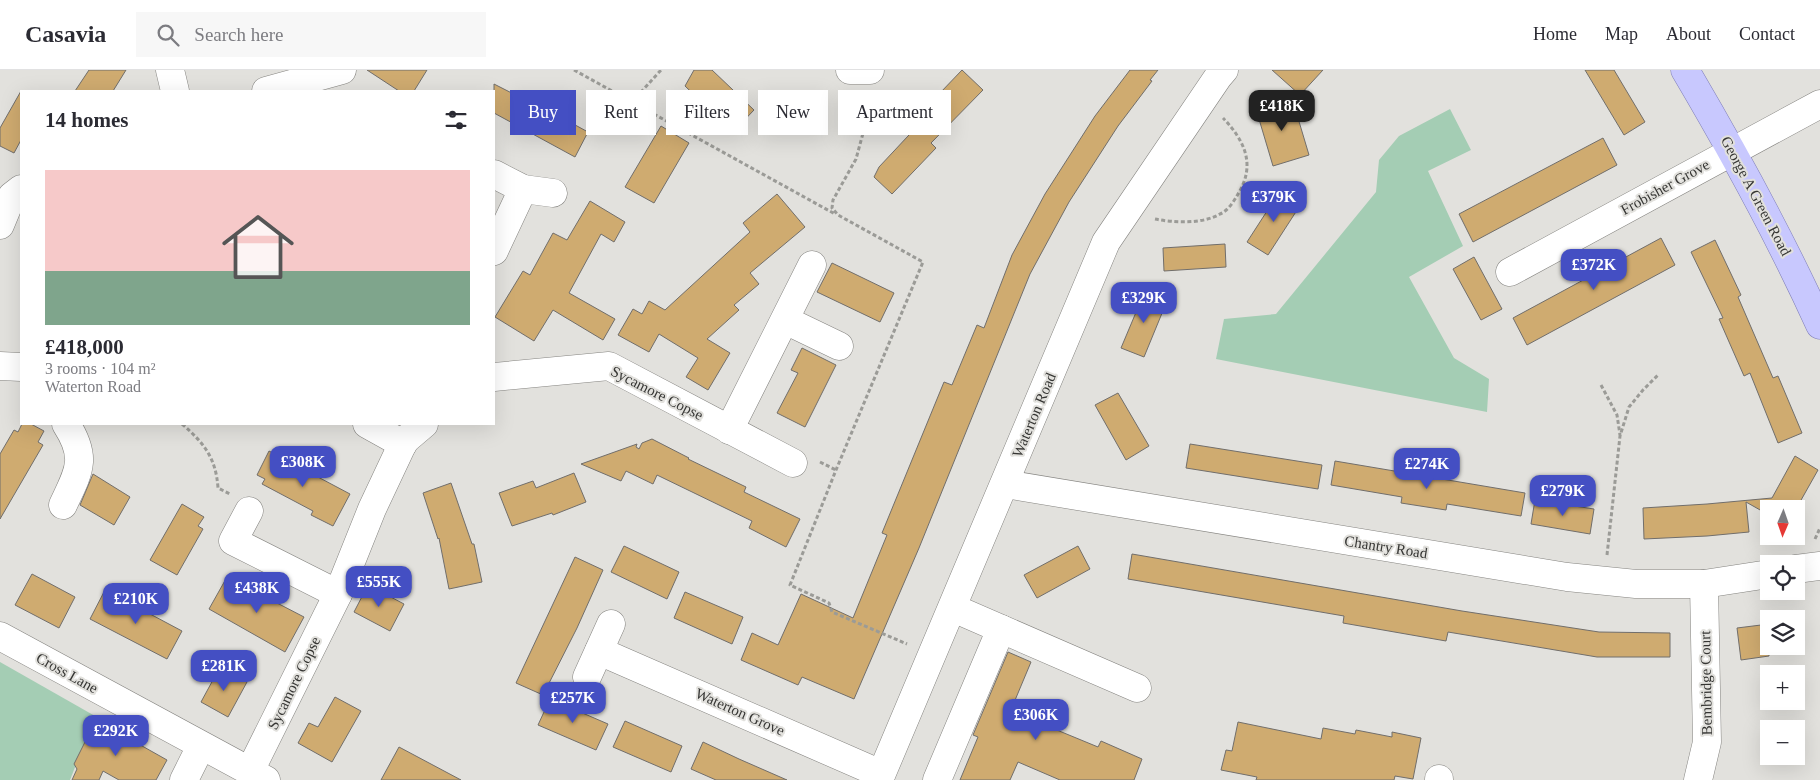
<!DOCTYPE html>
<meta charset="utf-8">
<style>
body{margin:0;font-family:"Times New Roman",serif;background:#f7f7f7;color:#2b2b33;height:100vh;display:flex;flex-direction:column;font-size:19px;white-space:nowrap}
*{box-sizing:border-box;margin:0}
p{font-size:16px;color:#7c7c81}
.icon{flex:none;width:28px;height:28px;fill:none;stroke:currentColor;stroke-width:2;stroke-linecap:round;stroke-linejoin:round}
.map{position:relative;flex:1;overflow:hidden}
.panel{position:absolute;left:20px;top:20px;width:475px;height:335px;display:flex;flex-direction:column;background:#fff;border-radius:0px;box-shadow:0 5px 20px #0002}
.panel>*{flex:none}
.hud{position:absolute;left:510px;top:20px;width:475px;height:45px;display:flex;gap:10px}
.needle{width:32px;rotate:182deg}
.fabs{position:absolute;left:1760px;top:430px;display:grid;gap:10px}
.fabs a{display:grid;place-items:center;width:45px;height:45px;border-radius:0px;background:#fff;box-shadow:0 5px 20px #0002;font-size:25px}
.price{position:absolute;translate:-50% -42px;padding:0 11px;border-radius:10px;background:#444fc3;color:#fff;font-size:16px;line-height:32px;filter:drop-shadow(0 1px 2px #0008)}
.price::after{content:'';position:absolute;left:50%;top:30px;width:15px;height:11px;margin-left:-8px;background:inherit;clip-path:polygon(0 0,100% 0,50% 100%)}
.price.selected{background:#222;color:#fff}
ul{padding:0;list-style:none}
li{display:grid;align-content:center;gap:10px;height:265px;padding:0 25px}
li+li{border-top:1px solid #e1e1e2}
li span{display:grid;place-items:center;height:155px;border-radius:0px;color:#555}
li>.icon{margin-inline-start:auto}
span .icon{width:90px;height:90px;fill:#fffc;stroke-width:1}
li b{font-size:21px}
h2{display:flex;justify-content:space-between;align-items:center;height:60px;padding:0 25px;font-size:21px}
.tag{padding:0 18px;border-radius:0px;background:#fff;box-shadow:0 5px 20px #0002;font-size:18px;line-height:45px}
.tag.selected{background:#444fc3;color:#fff}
header{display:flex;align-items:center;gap:30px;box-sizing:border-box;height:70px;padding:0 25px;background:#fff;border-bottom:1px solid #e1e1e2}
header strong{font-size:24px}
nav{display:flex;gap:28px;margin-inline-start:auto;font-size:18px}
.search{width:350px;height:45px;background:#f7f7f7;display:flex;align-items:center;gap:12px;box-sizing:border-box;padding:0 18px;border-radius:0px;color:#7c7c81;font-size:19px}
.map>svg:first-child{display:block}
.green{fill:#a4cdb4}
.building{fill:#cfab70;stroke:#716e6b}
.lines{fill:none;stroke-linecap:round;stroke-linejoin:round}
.minor-casing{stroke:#858480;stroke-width:29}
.major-casing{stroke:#7e7db7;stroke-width:29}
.path{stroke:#9b9b97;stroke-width:3;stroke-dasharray:4 2.5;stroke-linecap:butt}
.minor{stroke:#fff;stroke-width:28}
.major{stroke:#c8c8fe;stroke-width:28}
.labels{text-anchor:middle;stroke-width:4;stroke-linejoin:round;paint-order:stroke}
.street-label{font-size:15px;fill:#363634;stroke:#e2e1dd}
</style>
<header>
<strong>Casavia</strong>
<div class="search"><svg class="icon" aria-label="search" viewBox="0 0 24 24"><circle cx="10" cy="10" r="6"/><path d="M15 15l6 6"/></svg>Search here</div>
<nav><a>Home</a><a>Map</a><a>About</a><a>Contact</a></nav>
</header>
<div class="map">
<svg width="1820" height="710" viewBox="0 0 1820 710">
<rect width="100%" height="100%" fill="#e2e1dd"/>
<g class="green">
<polygon points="1450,39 1471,80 1428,101 1463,176 1409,207 1454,288 1489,309 1487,342 1216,289 1224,249 1276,244 1376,122 1379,90 1399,66"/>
<polygon points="0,592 95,646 70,710 0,710"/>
</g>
<g class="building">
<polygon points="89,0 126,0 113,21 75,21"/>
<polygon points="367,0 427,0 414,21 399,21"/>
<polygon points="694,0 712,0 754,40 733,62 685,16"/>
<polygon points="962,0 983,20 931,73 936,78 892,124 874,107 879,97 923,50 918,46"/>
<polygon points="1130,0 1158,0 1150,10 1152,11 1118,56 1069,132 1030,204 919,478 854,629 802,607 798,615 741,590 752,563 778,575 801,524 853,548 887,465 882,463 944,312 952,315 977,255 984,258 1012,185 1045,124 1095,46"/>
<polygon points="1272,0 1323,0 1300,25"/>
<polygon points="1585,0 1614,0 1645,52 1624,65"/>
<polygon points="494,14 543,39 544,38 588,62 575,87 494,43"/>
<polygon points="21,21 21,70 14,83 0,76 0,58"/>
<polygon points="1292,28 1309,85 1273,96 1256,39"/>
<polygon points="661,56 689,73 654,133 625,117"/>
<polygon points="1603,68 1617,95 1473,172 1459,144"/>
<polygon points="1280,121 1301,134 1268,185 1247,172"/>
<polygon points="777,124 805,157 750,203 759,214 734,235 739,240 707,269 730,283 708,320 686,307 698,288 659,264 649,282 618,265 633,239 642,244 649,231 665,240 750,162 743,153"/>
<polygon points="590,131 625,152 614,172 601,164 569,223 615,249 603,270 553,240 534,271 495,247 523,201 530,205 553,163 567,170"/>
<polygon points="1661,168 1675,195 1527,275 1513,248"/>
<polygon points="1715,170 1741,225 1738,227 1773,308 1778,306 1802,363 1778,373 1750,303 1744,306 1719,249 1723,248 1691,182"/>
<polygon points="1225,174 1226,197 1164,201 1163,178"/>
<polygon points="1474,187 1502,239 1481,250 1453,199"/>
<polygon points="832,193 894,223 880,252 817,222"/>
<polygon points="1145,221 1167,231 1144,287 1121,278"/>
<polygon points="802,278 836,295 805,357 777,343 798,303 791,300"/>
<polygon points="1118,323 1149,376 1126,390 1095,335"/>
<polygon points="22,354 31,354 44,361 38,372 43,375 0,449 0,384 14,360 18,362"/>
<polygon points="652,369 689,388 688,389 746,417 744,422 800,449 786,477 749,458 752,451 657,405 653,414 626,401 621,411 581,394 637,374 636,377 639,379 642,373"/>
<polygon points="1190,374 1322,395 1318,419 1186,398"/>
<polygon points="269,381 350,424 333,456 311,445 313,441 262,414 265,409 257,405"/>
<polygon points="1795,386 1818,400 1796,439 1769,439 1769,445 1746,432 1749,462 1707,466 1644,469 1643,438 1707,434 1772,428"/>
<polygon points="1335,391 1525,423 1521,446 1447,434 1446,440 1401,433 1402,427 1331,415"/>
<polygon points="574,403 586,432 553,445 552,443 512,456 499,423 533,411 536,418"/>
<polygon points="93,404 130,427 114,455 80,435"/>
<polygon points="451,413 472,474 474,474 482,512 449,519 439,468 438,469 423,423"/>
<polygon points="1535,430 1594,439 1590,464 1531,454"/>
<polygon points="182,434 204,447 198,456 203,459 177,505 150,490"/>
<polygon points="624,476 679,502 667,529 611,502"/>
<polygon points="1078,476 1090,499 1037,528 1024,505"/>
<polygon points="1132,484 1462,541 1599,562 1670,563 1670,587 1597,587 1448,562 1446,571 1343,553 1344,546 1128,509"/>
<polygon points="575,487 603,500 577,558 543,625 516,613"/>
<polygon points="32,504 75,527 59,558 15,535"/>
<polygon points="227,507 304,547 285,582 209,539"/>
<polygon points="368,515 404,534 390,561 354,542"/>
<polygon points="105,520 182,561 167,589 90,549"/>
<polygon points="685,522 743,547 732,574 674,548"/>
<polygon points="1769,554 1769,586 1741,590 1737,558"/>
<polygon points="1008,582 1031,592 1013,635 1038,645 1035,651 1098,677 1101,671 1142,689 1134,710 1060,710 1018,692 1010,710 960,710 978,667 973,665"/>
<polygon points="220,597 247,612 228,647 201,632"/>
<polygon points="335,627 361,641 332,692 298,673 309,653 318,657"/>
<polygon points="550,629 608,654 596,680 538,655"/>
<polygon points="96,650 167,690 156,710 119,710 103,701 99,710 72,710 77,699 74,694"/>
<polygon points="625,651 682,676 671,702 613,677"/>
<polygon points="1238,652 1321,669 1323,658 1355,664 1356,660 1392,667 1392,662 1421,668 1413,709 1395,706 1394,710 1256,710 1257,707 1221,700 1226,680 1232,681"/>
<polygon points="703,672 739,689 787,710 716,710 691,699"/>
<polygon points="399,677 461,710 381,710"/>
</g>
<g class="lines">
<g class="minor-casing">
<g id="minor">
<polyline points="170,0 175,21"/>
<polyline points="850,0 870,0"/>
<polyline points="266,21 342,0"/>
<polyline points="494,104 523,119 494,181"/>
<polyline points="523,119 553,123"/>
<polyline points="0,155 12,126 21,119"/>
<polyline points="1510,202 1820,34"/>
<polyline points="785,250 839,276"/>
<polyline points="0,296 21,297"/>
<polyline points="494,307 609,296 793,393"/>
<polyline points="367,354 403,374"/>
<polyline points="729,360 812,195"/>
<polyline points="1005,414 1567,507 1636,514 1704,514 1769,504"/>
<path d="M63 435C79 401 88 388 66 354"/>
<polyline points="249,441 233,471 338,524"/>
<polyline points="1796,499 1820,496"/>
<polyline points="953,538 1137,618"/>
<polyline points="0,566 266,710"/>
<polyline points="599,581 881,704"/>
<polyline points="587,607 611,554"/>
<polyline points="250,701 338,524 372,439 404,371 424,354"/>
<polyline points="184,710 201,676"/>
<polyline points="879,710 1106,172 1218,7 1224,0"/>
<polyline points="937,710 1001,559"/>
<polyline points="1439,710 1439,709"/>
<polyline points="1698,710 1707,672 1704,514"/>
</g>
</g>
<g class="major-casing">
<path id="major" d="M1685 0C1734 83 1780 167 1820 255"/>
</g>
<g class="path">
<polyline points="574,0 835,144"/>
<polyline points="870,26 871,34 856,89 833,130 832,138 838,145 923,192 836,400 790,515 829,533 832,542 907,574"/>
<polyline points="632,32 661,0"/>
<path d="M1155 149C1175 153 1203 154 1220 144 1228 141 1234 131 1238 124 1256 95 1245 71 1223 48"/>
<polyline points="1601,315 1617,345 1620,365"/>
<path d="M182 354C204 373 216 388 218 418L230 424"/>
<polyline points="820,392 836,400"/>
<polyline points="1815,469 1820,458"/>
<polyline points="1607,485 1620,366 1629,337 1643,320 1659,304"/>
</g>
<use href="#minor" class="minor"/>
<use href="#major" class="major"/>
</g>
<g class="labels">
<g class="street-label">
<text transform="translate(1665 117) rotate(-29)" y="5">Frobisher Grove</text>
<text transform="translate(1756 126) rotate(62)" y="5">George A Green Road</text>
<text transform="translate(657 323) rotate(27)" y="5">Sycamore Copse</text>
<text transform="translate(1034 345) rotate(-67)" y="5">Waterton Road</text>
<text transform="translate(1386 477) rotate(9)" y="5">Chantry Road</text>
<text transform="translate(67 603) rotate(29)" y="5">Cross Lane</text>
<text transform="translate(294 613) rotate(-64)" y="5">Sycamore Copse</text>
<text transform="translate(1706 613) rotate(-91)" y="5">Bembridge Court</text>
<text transform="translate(740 642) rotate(24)" y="5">Waterton Grove</text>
</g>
</g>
</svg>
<div class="fabs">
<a><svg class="needle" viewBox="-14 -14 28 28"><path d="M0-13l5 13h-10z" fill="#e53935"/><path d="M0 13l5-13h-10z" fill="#7c7c81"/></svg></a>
<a><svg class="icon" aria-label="locate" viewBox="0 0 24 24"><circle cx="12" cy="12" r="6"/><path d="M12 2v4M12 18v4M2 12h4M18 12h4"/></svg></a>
<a><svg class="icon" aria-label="layers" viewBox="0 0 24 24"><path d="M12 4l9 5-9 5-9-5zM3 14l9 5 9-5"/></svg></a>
<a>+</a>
<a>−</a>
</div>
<b class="price selected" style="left:1282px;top:62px">£418K</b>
<b class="price" style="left:1274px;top:153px">£379K</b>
<b class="price" style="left:1594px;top:221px">£372K</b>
<b class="price" style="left:1144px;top:254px">£329K</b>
<b class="price" style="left:303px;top:418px">£308K</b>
<b class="price" style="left:1427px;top:420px">£274K</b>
<b class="price" style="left:1563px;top:447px">£279K</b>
<b class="price" style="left:379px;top:538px">£555K</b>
<b class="price" style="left:257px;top:544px">£438K</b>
<b class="price" style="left:136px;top:555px">£210K</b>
<b class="price" style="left:224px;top:622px">£281K</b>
<b class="price" style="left:573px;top:654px">£257K</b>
<b class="price" style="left:1036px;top:671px">£306K</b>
<b class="price" style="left:116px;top:687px">£292K</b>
<div class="hud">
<a class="tag selected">Buy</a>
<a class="tag">Rent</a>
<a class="tag">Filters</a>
<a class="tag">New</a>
<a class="tag">Apartment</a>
</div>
<section class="panel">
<h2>14 homes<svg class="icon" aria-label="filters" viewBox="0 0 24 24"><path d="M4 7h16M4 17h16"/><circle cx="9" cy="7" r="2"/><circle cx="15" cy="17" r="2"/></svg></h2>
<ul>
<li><span style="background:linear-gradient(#f6c9c9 65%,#7fa58c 0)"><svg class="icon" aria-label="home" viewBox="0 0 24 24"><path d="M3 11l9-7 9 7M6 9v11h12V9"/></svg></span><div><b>£418,000</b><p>3 rooms · 104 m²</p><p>Waterton Road</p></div></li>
</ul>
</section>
</div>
